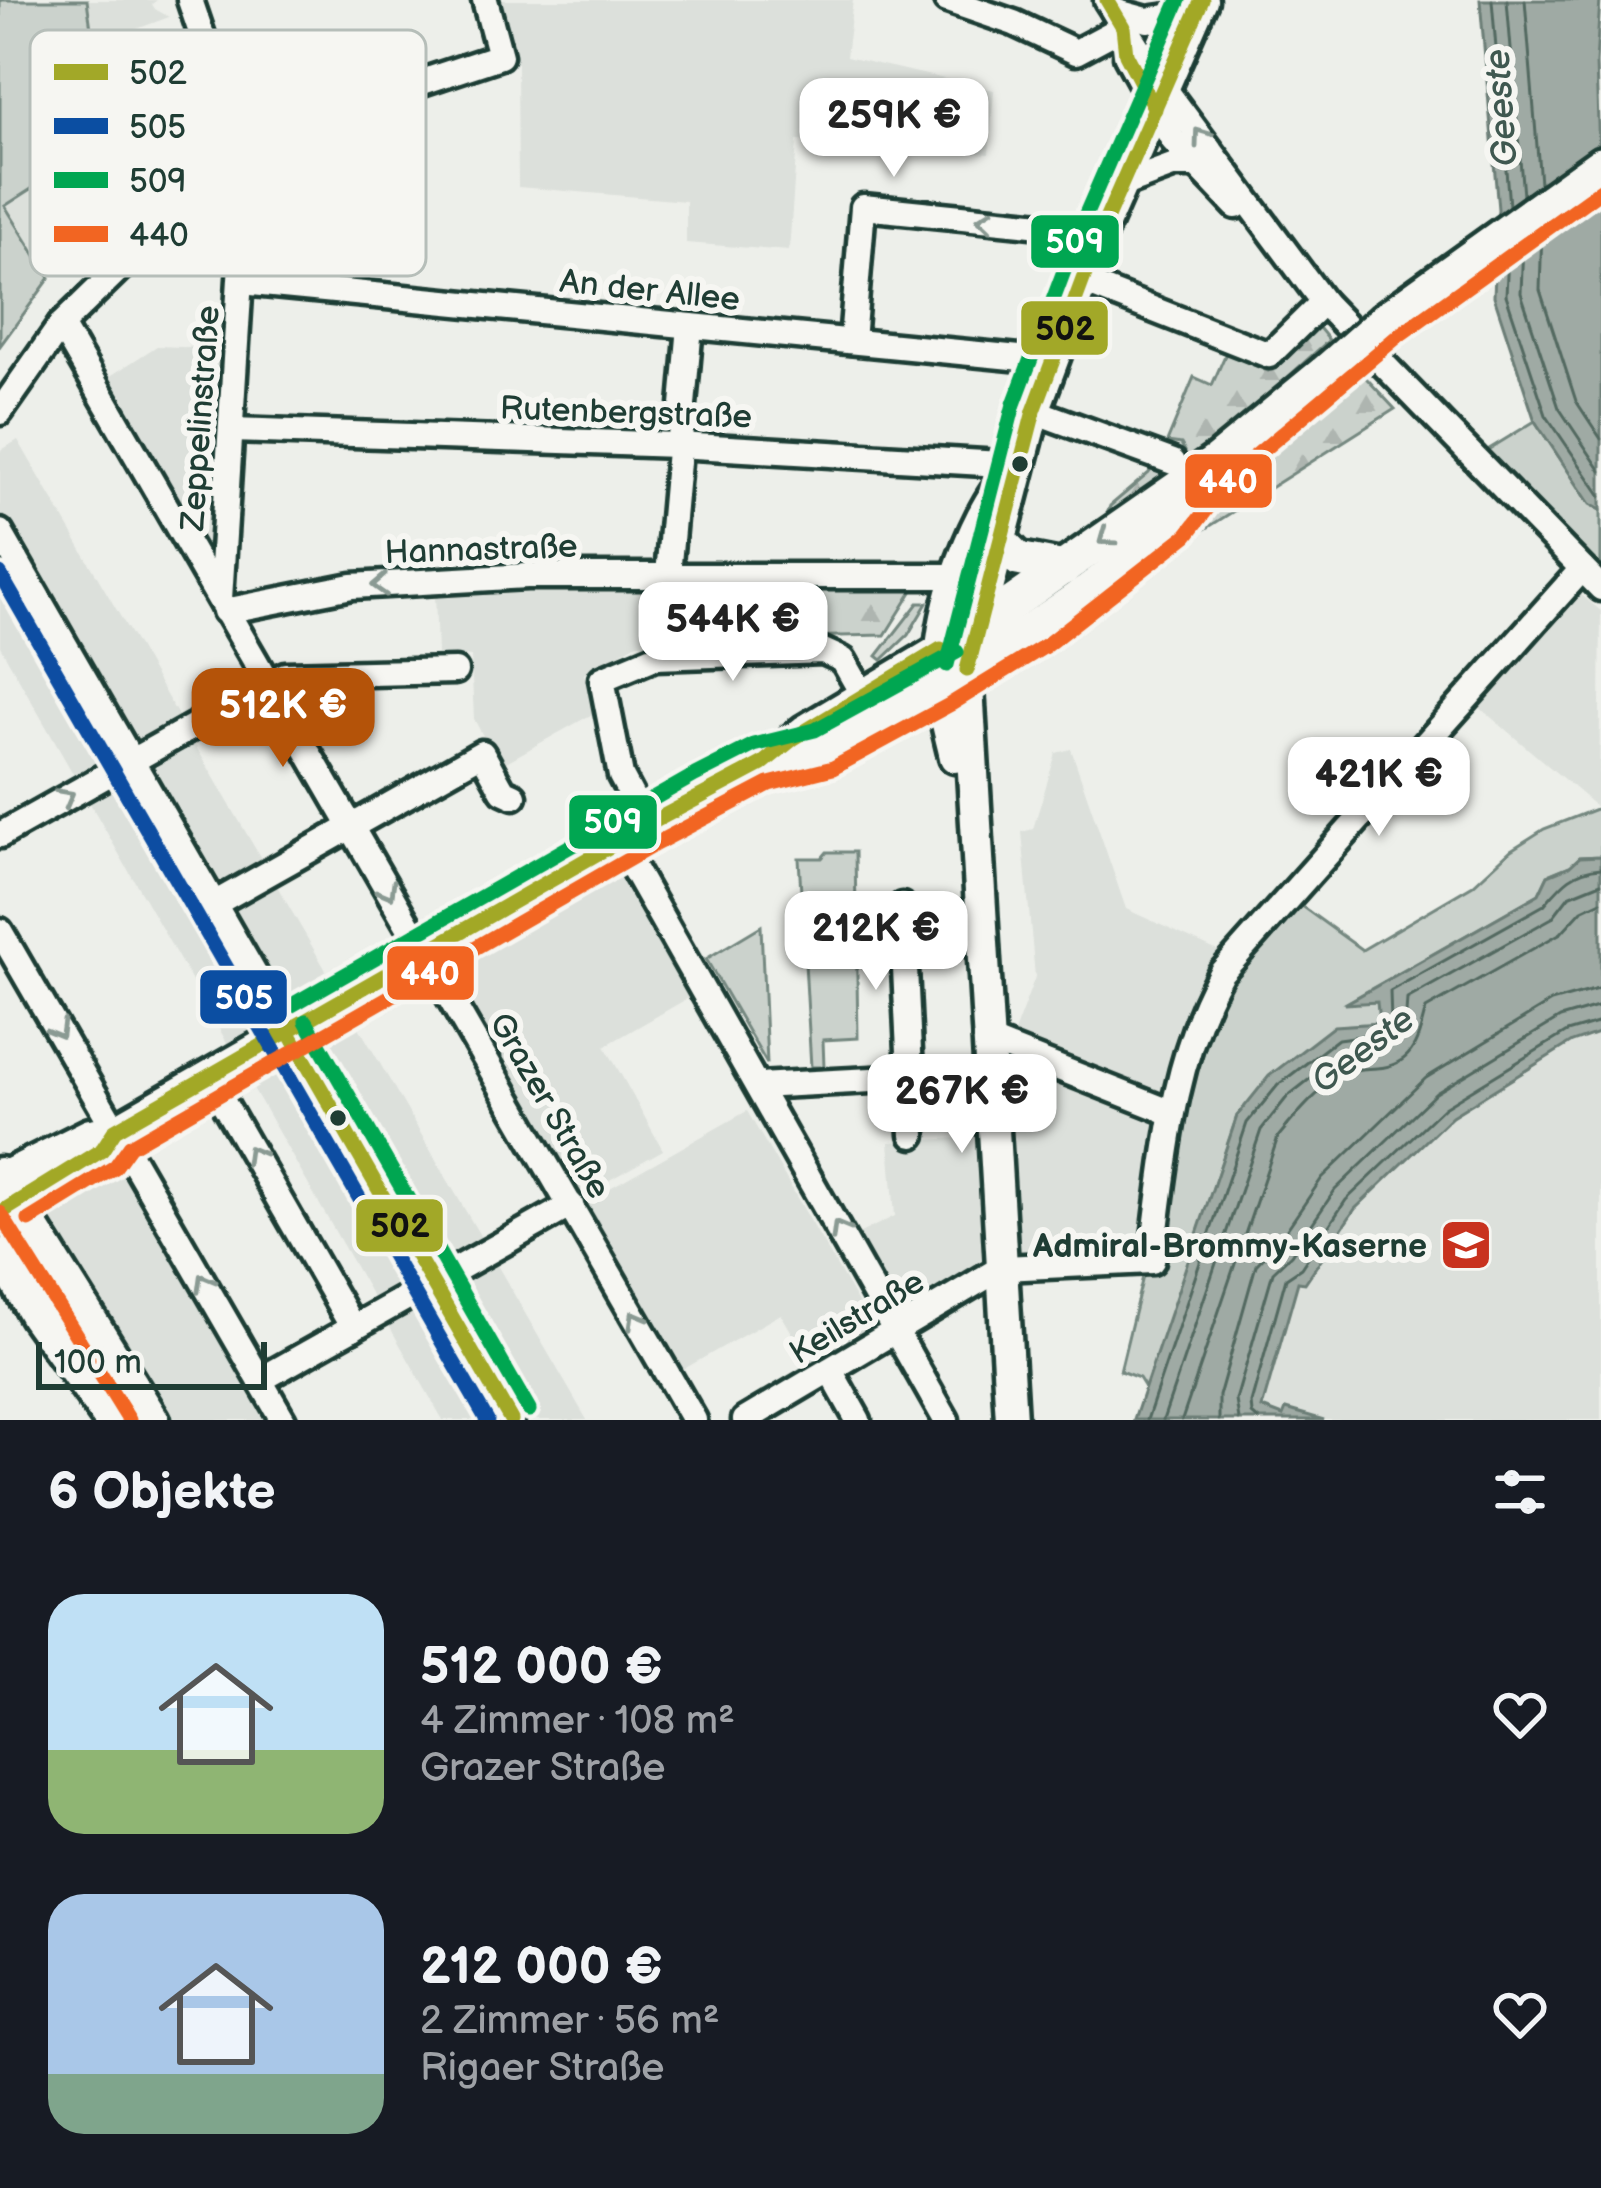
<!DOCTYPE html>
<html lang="de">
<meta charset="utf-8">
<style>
body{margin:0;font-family:"Balsamiq Sans",sans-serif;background:#20242c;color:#f1f3f6;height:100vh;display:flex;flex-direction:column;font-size:45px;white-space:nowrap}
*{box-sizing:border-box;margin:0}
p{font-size:39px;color:#9ea1a6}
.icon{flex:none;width:66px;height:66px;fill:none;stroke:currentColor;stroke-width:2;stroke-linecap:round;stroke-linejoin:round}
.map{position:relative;height:1420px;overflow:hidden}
.side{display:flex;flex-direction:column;background:#171b24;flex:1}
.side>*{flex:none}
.scale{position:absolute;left:36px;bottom:30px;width:231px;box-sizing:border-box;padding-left:12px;border:6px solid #1f3d34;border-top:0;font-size:33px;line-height:42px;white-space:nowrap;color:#1f3d34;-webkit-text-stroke:9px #f6f6f2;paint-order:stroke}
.price{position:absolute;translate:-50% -102px;padding:0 27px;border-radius:24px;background:#fff;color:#222;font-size:39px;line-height:78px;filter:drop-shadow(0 3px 6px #0008)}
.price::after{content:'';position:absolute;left:50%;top:72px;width:36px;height:27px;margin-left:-18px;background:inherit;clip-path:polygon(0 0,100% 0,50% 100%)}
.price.current{background:#b45309;color:#fff}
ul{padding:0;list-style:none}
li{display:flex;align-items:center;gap:36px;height:300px;padding:0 48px}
li span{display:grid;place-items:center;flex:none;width:336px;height:240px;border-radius:36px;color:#555}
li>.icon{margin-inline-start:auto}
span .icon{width:144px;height:144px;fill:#fffc;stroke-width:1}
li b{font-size:51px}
h2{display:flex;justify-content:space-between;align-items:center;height:144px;padding:0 48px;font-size:51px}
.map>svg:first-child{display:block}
.built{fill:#dce0db}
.green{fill:#cbd2cc;stroke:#758880;stroke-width:3}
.forest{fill:url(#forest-firs);stroke:#758880;stroke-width:3}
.water{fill:#9faaa4;stroke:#6c7e77;stroke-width:3}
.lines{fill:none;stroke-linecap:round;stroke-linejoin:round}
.shore{stroke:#526961;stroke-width:3}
.minor-casing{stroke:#1f3d34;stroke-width:33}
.major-casing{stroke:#1f3d34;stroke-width:39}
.highway-casing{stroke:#1f3d34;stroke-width:42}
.minor{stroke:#f6f6f2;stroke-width:24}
.major{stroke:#f6f6f2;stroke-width:30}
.highway{stroke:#f6f6f2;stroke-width:33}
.highway-bridge-casing{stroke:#1f3d34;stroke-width:42;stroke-linecap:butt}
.highway-bridge{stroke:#f6f6f2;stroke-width:33}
.bus-1-casing{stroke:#f6f6f2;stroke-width:24}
.bus-2-casing{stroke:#f6f6f2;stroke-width:24}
.bus-3-casing{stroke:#f6f6f2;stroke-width:24}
.bus-4-casing{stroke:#f6f6f2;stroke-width:24}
.bus-1{stroke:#a2a828;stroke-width:15}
.bus-2{stroke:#0b4ea2;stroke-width:15}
.bus-3{stroke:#00a651;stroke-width:15}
.bus-4{stroke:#f26522;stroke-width:15}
.oneway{stroke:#8a9a93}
.bus-dot{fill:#1f3d34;stroke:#f6f6f2;stroke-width:4.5}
.labels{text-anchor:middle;stroke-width:12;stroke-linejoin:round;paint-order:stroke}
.street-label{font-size:33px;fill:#1f3d34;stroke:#f6f6f2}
.poi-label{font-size:33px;font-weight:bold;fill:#1f3d34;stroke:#f6f6f2;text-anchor:end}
.water-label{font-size:36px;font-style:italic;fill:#3f5850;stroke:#f6f6f2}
.key{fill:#f6f6f2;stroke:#b6beb9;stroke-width:3}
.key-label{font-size:33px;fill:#1f3d34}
.line-badge{stroke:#f6f6f2;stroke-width:4.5}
.badge-label{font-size:33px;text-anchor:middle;font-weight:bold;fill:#fff}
.pale-badge-label{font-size:33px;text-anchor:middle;font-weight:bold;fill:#111}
</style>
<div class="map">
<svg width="1601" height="1420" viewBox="0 0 1601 1420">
<defs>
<pattern id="forest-firs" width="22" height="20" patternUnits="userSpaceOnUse" patternTransform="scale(3)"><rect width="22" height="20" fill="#cbd2cc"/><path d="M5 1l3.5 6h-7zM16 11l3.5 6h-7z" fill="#aeb5b0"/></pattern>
</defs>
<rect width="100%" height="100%" fill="#edefea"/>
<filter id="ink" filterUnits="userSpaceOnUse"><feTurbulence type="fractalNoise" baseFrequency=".00833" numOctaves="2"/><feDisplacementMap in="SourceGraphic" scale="24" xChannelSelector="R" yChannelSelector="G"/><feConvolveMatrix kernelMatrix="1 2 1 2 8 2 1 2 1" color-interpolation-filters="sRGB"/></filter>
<g filter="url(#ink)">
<g class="built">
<polygon points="87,0 157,0 152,4 155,9 169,17 94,45"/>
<polygon points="501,0 853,0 846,57 994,90 989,154 797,141 789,251 686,243 686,201 518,187 517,64"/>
<polygon points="92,151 121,201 66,251 43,264 6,207"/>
<polygon points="157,346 231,349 216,586 101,382"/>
<polygon points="18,440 587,1420 443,1420 0,646 0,451"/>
<polygon points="670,586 671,642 637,643 584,674 596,712 499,766 474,719 471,657 437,654 435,593 481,588"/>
<polygon points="1579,593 1601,611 1599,809 1479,707"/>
<polygon points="1071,749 1126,909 1220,952 1203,986 1144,1270 1010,1276 993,1044 1013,1035 1035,977 1022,832 1033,829 1056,753"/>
<polygon points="618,872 690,997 605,1046 663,1150 574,1200 443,970"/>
<polygon points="1601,1032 1601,1420 1324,1420 1287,1409 1283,1416 1262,1409 1298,1281 1305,1282 1355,1209 1452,1116 1572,1042"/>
<polygon points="747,1111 873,1329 810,1364 781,1314 682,1370 585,1202"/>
<polygon points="98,1120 272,1420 172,1420 16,1163"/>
<polygon points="977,1137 986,1263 903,1310 858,1234 895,1216 889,1142"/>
</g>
<g class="green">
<polygon points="0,0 87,0 93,43 83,54 92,64 100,58 137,121 5,206 50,278 0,346"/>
<polygon points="1535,421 1590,503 1601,510 1601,576 1481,454"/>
<polygon points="918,603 927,603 908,635 882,660 877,656"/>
<polygon points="1601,807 1601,856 1580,857 1570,866 1548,875 1539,894 1348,1002 1378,1002 1379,1023 1237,1116 1146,1389 1139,1378 1120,1371 1185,1104 1224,996 1262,938 1297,903 1362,950 1473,885 1511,850 1544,829"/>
<polygon points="827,852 855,852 858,1038 823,1040 824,1067 811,1067 799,858 822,858"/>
<polygon points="761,926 767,1064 706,959"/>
</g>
<g class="forest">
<polygon points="1316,324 1329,340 1218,440 1107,514 1110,506 1149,473 1155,461 1174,464 1185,451 1181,444 1167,442 1194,377 1212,385 1226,353 1268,371"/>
<polygon points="1354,365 1395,409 1188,540 1186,537 1250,467"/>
<polygon points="794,586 915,587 885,635 795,637"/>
</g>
<g class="water">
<polygon points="1480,0 1600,0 1596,63 1601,216 1601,510 1590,504 1535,421 1494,296 1498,209"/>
<polygon points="1601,856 1601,1032 1572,1042 1452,1116 1355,1209 1305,1283 1298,1282 1262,1408 1283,1416 1286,1409 1324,1420 1134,1420 1237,1116 1269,1076 1334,1026 1379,1023 1377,1002 1345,1004 1539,894 1548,875 1570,866 1580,857"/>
</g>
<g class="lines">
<g class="shore">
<polyline points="1492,0 1509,206"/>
<polyline points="1507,0 1523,196"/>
<polyline points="1525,0 1540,183"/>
<polyline points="1542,230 1540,290 1576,401 1601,439"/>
<polyline points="1523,244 1521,293 1559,408 1601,471"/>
<polyline points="1508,255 1506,295 1546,415 1601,496"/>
<path d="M1147 1420 1247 1123 1278 1085 1338 1039 1384 1033 1391 1023 1390 991 1544 905C1561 885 1572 870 1601 868"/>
<polyline points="1163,1420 1261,1130 1288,1096 1343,1053 1393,1045 1405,1029 1407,999 1552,918 1569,896 1601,883"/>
<path d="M1182 1420 1278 1137C1297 1114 1320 1086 1348 1072 1356 1068 1368 1069 1377 1068 1415 1065 1418 1038 1426 1009L1561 933 1582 910 1601 901"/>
<polyline points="1219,1420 1219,1396 1256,1265 1279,1241 1322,1178 1426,1078 1551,1002 1601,988"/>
<polyline points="1239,1420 1236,1400 1273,1272 1291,1255 1335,1190 1436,1093 1560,1018 1601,1006"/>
<polyline points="1259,1420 1252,1414 1251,1403 1286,1278 1301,1268 1346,1200 1444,1107 1567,1032 1601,1022"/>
</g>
<g class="minor-casing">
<g id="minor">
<polyline points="190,0 247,167 220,599"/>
<polyline points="947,0 1014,23 1076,52 1123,27"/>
<polyline points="1107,0 1164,88 1323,302 1601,588"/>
<polyline points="1114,11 1147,20 1196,13"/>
<polyline points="1127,56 1173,140 1236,206"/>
<polyline points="1121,185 1175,165 1194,165"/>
<polyline points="1081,281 1269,355 1323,302"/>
<polyline points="241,282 1052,361"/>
<polyline points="61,325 694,1420"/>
<polyline points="852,341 863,207 1101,231"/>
<polyline points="1034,411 1173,462"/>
<polyline points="0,412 61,325 173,216 202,193 350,106 500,56 485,0"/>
<polyline points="232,430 677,445 1018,465"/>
<polyline points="0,532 511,1420"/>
<polyline points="668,575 690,326"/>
<polyline points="225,611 352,586 527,576 959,576"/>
<polyline points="647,825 621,776 602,679 655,657 823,651 843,660 864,697"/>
<polyline points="0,835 285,675 455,671"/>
<polyline points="618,841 946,1420"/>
<polyline points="214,904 482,753 503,791 514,796"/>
<polyline points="902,906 913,1135"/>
<polyline points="0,931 283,1420"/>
<polyline points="988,1040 1172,1113"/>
<polyline points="208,1076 353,1328"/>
<polyline points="758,1086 910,1078"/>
<polyline points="830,1370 858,1420"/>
<polyline points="260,1380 571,1205"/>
<path d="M745 1420 1001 1268 1152 1261C1165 1162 1172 1061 1221 973L1582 569"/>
</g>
</g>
<g class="major-casing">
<g id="major">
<path d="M955 757C948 727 939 697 940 666 941 606 974 513 1014 469"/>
<polyline points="773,761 823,750 957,676"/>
<polyline points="0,1173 154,1420"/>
<polyline points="0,1179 90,1134 115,1130 647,825 762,764 804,731 975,629"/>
<polyline points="0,1213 102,1150 115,1130"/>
<polyline points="0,1254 35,1316 109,1420"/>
<polyline points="1011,1420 967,670 1034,411 1101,231 1202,0"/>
</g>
</g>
<g class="highway-casing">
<g id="highway">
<polyline points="1385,319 1601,164"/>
<polyline points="1001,542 1018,559 1064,568"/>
<polyline points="975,629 1218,460 1325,372"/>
<path d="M967 670C1043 622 1153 556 1204 481"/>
</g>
</g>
<use href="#minor" class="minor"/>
<use href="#major" class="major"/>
<use href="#highway" class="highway"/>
<g class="highway-bridge-casing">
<polyline id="highway-bridge" points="1325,372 1385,319"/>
</g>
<use href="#highway-bridge" class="highway-bridge"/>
<g class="bus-1-casing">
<g id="bus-1">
<polyline points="1107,0 1123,27 1126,54 1155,109"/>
<polyline points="967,670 1034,411 1101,231 1202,0"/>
<polyline points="288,1031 511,1420"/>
<polyline points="0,1213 102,1150 115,1130 647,825 762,764 794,738 941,649"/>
</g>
</g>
<g class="bus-2-casing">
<polyline id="bus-2" points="0,574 487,1420"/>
</g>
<g class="bus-3-casing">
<g id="bus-3">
<polyline points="947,665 1014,404 1082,223 1179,0"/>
<polyline points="278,1013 695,775 754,745 815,730 957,652"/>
<polyline points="306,1021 529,1410"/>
</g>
</g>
<g class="bus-4-casing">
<g id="bus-4">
<polyline points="0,1213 129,1420"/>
<polyline points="29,1220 115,1167 130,1146 657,843 769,784 833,768 951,704 1045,646 1187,535 1233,475 1398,336 1601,190"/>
</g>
</g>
<use href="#bus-1" class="bus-1"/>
<use href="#bus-2" class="bus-2"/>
<use href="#bus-3" class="bus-3"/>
<use href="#bus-4" class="bus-4"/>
</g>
<defs><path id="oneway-chevron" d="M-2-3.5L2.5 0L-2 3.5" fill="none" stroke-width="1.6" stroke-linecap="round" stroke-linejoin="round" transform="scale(3)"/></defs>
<g class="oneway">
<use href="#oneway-chevron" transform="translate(1201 136) rotate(-126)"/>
<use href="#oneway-chevron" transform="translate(985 220) rotate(-174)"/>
<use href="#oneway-chevron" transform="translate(1106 538) rotate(144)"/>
<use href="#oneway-chevron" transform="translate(380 585) rotate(177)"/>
<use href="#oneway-chevron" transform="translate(66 797) rotate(-29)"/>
<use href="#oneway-chevron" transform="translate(388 891) rotate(60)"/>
<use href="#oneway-chevron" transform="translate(58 1030) rotate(60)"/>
<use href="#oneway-chevron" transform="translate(253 1154) rotate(-120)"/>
<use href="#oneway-chevron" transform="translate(839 1229) rotate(-120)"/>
<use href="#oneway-chevron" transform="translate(204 1282) rotate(-120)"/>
<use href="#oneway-chevron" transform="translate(636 1319) rotate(-120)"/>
</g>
</g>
<defs>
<g id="university-square" transform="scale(2.7)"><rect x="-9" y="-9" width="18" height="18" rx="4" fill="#c8321e" stroke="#f6f6f2"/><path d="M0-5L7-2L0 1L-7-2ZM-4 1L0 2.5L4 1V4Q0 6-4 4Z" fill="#fff"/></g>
</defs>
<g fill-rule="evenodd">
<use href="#university-square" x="1466" y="1245"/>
</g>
<g class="bus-dot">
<circle cx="1020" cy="464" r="10"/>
<circle cx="338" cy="1118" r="10"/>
</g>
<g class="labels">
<g class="street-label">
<text transform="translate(650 289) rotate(6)" y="12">An der Allee</text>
<text transform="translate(626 411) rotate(2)" y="12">Rutenbergstraße</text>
<text transform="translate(199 418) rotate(-86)" y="12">Zeppelinstraße</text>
<text transform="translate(481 548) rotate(-2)" y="12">Hannastraße</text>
<text transform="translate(551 1105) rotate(60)" y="12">Grazer Straße</text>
<text transform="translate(856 1316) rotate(-31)" y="12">Keilstraße</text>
</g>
<g class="poi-label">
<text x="1427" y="1257">Admiral-Brommy-Kaserne</text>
</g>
<g class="water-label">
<text transform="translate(1500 108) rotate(-94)" y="13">Geeste</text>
<text transform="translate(1362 1049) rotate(-37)" y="13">Geeste</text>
</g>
</g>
<rect x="30" y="30" width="396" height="246" rx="18" class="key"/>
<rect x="54" y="64" width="54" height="16" fill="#a2a828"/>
<rect x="54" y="118" width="54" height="16" fill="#0b4ea2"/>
<rect x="54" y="172" width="54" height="16" fill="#00a651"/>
<rect x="54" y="226" width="54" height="16" fill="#f26522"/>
<g class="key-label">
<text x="129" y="84">502</text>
<text x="129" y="138">505</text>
<text x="129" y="192">509</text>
<text x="129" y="246">440</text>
</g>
<g class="line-badge">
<rect x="1029" y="213" width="92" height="57" rx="12" fill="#00a651"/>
<rect x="1019" y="299" width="91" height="58" rx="12" fill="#a2a828"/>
<rect x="1183" y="452" width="91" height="58" rx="12" fill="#f26522"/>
<rect x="567" y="793" width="92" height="58" rx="12" fill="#00a651"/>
<rect x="385" y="944" width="91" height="58" rx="12" fill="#f26522"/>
<rect x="198" y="968" width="91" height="58" rx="12" fill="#0b4ea2"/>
<rect x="354" y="1197" width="91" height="57" rx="12" fill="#a2a828"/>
</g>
<g class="badge-label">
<text x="1075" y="253">509</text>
<text x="1228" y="493">440</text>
<text x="613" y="833">509</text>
<text x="430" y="985">440</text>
<text x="244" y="1009">505</text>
</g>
<g class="pale-badge-label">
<text x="1065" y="340">502</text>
<text x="400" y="1237">502</text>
</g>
</svg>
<div class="scale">100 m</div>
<b class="price" style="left:894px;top:180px">259K €</b>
<b class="price" style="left:733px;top:684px">544K €</b>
<b class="price current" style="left:283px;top:770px">512K €</b>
<b class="price" style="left:1379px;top:839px">421K €</b>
<b class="price" style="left:876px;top:993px">212K €</b>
<b class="price" style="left:962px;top:1156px">267K €</b>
</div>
<section class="side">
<h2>6 Objekte<svg class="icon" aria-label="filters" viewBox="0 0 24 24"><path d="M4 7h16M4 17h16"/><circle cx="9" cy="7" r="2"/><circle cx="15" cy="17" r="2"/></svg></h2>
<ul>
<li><span style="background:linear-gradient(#bfe0f5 65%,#8fb573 0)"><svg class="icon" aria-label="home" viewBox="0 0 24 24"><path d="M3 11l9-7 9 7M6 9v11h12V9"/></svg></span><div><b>512 000 €</b><p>4 Zimmer · 108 m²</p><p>Grazer Straße</p></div><svg class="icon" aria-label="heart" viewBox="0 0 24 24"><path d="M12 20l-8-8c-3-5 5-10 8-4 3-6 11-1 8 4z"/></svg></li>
<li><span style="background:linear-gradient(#a9c7e8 75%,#7fa58c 0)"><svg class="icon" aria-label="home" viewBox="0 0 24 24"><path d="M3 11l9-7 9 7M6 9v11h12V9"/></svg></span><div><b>212 000 €</b><p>2 Zimmer · 56 m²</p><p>Rigaer Straße</p></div><svg class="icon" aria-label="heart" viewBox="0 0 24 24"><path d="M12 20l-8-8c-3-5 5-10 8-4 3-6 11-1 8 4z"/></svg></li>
</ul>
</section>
